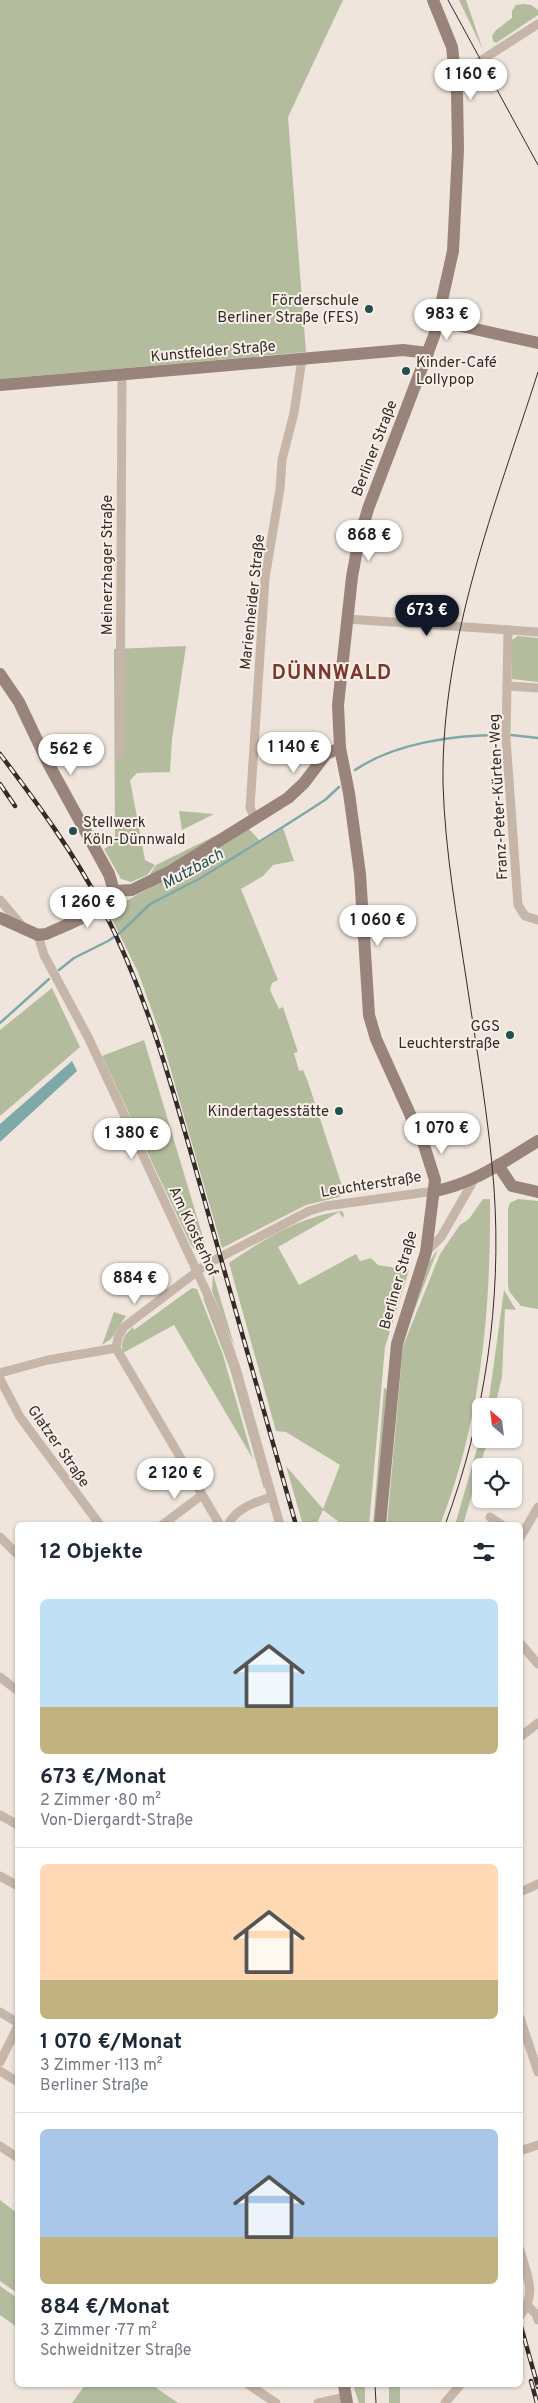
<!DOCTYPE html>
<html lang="de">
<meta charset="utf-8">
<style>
body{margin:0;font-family:Overpass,sans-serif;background:#f6f6f7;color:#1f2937;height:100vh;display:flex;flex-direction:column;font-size:19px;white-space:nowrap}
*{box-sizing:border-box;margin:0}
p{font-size:16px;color:#747a83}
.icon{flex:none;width:28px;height:28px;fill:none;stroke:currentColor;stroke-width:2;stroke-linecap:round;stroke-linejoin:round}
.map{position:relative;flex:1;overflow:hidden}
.details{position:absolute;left:15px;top:1522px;width:508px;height:865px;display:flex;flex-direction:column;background:#fff;border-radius:8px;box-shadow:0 1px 4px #0004}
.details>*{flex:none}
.needle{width:32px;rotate:332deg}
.buttons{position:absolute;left:472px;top:1398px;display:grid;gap:10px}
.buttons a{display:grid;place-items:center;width:50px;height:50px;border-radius:8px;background:#fff;box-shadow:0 1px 4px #0004;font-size:25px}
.price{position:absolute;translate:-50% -42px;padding:0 11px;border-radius:18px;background:#fff;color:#222;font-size:16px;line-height:32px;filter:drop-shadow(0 1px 2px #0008)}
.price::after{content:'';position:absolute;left:50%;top:30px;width:15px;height:11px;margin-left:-8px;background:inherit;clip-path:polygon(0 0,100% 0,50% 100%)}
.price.current{background:#111827;color:#fff}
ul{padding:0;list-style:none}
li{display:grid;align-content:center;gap:10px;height:265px;padding:0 25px}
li+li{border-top:1px solid #e0e1e3}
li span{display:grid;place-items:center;height:155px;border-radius:8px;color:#555}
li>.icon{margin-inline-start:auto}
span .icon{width:90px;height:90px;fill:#fffc;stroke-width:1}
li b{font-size:21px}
h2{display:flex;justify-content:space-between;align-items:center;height:60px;padding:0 25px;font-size:21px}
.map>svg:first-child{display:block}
.green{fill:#b4bc9e}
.water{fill:#7ea9a8}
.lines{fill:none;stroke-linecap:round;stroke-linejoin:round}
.stream{stroke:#7ea9a8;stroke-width:2.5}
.street{stroke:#c6b5a9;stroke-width:9}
.secondary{stroke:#99847b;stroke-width:12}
.tram{stroke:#342b28;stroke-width:1}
.rail-casing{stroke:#342b28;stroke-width:4.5}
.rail{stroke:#f7efe8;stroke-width:2.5;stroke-dasharray:8;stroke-linecap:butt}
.poi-dot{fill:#225051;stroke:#f7efe8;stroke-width:2}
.labels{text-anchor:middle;stroke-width:4;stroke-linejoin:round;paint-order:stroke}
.poi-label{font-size:15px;fill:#342b28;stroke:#f7efe8;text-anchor:end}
.street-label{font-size:15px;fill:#342b28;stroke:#f7efe8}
.water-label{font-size:16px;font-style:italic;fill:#225051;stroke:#f7efe8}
.district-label{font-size:20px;font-weight:bold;letter-spacing:1px;fill:#7a392a;stroke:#f7efe8}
</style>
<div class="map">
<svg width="538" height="2403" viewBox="0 0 538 2403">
<rect width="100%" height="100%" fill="#efe5dc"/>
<g class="green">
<polygon points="0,0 343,0 288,117 306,352 0,379"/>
<polygon points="459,0 466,0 483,50"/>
<polygon points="523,4 531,5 538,10 538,15 496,43 493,41 492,36 496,30 512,18 512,11 516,5"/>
<polygon points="518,636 538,638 538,682 512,679 512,640"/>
<polygon points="186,646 172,739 170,772 137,773 130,780 145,860 155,865 147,875 131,882 121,879 104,849 115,842 114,649"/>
<polygon points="179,811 214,814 182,830"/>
<polygon points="237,825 147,879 156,865"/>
<polygon points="283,828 294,861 273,865 263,876 241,889 278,980 272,983 270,990 279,1009 283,1007 298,1052 294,1053 299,1071 303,1070 308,1082 344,1192 339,1197 306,1205 222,1248 161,1036 138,972 108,911 196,862 249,829 261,842"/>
<polygon points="52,988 80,1047 0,1116 0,1030"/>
<polygon points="144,1040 208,1254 197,1251 191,1245 102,1056"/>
<path d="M483 1199H490C491 1310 481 1421 440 1525H387L403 1346 440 1254 460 1225 469 1219Z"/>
<polygon points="518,1199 538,1201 538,1309 521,1306 509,1291 508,1285 508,1208 510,1203"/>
<path d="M342 1211 344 1215 343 1218 339 1212 278 1247 299 1285 356 1254 360 1261 371 1258 378 1265 409 1270 385 1347 369 1525H343L323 1510 316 1525H303L286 1466 323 1509 340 1465 286 1432 276 1431 229 1263C262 1240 301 1216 342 1211Z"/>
<polygon points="438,1249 401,1345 429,1262"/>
<polygon points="213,1274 235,1348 212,1291"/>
<path d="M192 1288 197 1289 222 1352 253 1459 174 1325 123 1353C120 1341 124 1335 133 1327L134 1330Z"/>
<polygon points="504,1290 516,1310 505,1309 502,1377 495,1406 488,1406"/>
<polygon points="203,1298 207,1300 227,1351 265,1485 264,1489 230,1369"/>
<polygon points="114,1312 126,1316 111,1339 102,1345"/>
<polygon points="384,1388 387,1389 376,1525 373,1525"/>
<polygon points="481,1435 481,1439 488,1439 463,1525 455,1525"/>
<polygon points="0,2200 17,2213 17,2293 0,2281"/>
<polygon points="0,2286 17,2298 17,2327 0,2315"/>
<polygon points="85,2385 152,2385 178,2403 72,2403"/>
<polygon points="353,2385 365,2385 365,2403 359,2403"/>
<rect x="389" y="2385" width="11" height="18"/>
</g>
<polygon class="water" points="72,1061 77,1071 0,1142 0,1124"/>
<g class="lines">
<g class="stream">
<polyline points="511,735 538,738"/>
<path d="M355 770C395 743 453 735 501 735"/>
<polyline points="59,970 74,958 108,941 121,932 150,904 199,879 286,825 325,800 339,787"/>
<polyline points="0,1023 49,979"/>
</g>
<g class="street">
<polyline points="455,70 469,68 538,24"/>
<polyline points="347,619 538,632"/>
<polyline points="508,630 506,739 518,905 525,916 538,920"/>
<polyline points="507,686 538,688"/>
<polyline points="120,754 122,376"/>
<polyline points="256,819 250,808 265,578 280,489 282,460 294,413 302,359"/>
<polyline points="0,900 22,926"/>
<polyline points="38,935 44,955 88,1037 219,1319 236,1368 280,1525"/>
<polyline points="426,1252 441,1237 475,1178"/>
<polyline points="116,1348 118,1337 124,1327 207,1264 309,1211 326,1206 435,1191"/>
<polyline points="116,1348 220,1525"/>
<polyline points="0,1373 48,1360 116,1348"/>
<polyline points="0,1379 20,1417 100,1525"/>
<polyline points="490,1517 502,1525"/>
<polyline points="162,1525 202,1495"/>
<path d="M228 1525C235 1509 257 1501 272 1497"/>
<polyline points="0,1537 18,1555"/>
<polyline points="520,1538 538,1507"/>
<polyline points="520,1643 538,1664"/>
<polyline points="0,1677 18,1691"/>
<polyline points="520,1737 538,1723"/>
<polyline points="0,1815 18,1825"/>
<polyline points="0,1876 18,1886"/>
<polyline points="520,1892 538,1884"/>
<polyline points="0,2012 18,2023"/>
<polyline points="520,2018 538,2072"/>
<polyline points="0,2062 18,2026"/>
<polyline points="0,2071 18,2082"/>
<polyline points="0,2146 18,2158"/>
<polyline points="520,2151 538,2145"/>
<path d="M520 2250C527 2276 538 2294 520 2316"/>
<polyline points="528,2306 536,2314 538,2320"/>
<polyline points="249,2385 276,2403"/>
<polyline points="318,2403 346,2397"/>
<polyline points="445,2403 460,2385"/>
</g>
<g class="secondary">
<polyline points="439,321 538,343"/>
<polyline points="0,385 403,350 428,353"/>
<polyline points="0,674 19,702 48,763 109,874 114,891"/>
<polyline points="114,891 132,890 144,884 169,872 288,798 304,783 326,754 340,748"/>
<path d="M0 918 38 935 46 934C65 925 107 911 114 891"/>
<polyline points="498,1165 512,1186 538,1192"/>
<path d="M435 1191C473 1184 505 1161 538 1141"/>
<polyline points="380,1525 397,1344 426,1252 435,1180 424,1145 376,1039 369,1015 360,874 349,793 340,748 338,705 352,577 358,544 368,509 434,336 453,251 458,150 457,92 452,47 433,0"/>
<polyline points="344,2385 347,2403"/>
</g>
<g class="tram">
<polyline points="448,0 538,165"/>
<path d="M445 1525C485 1418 502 1302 494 1188 489 1120 477 1052 467 984 457 918 445 851 443 784 441 641 495 506 538 372"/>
<polyline points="375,2385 376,2403"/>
</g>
<g class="rail-casing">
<g id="rail">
<path d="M0 754C37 803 74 853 102 907 149 998 175 1097 203 1195 234 1305 265 1415 296 1525"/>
<polyline points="0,784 15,806"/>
<polyline points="520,2323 538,2387"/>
<polyline points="531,2381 537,2403"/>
</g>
</g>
<use href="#rail" class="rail"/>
</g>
<g class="poi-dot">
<circle cx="369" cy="309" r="5"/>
<circle cx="406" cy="371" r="5"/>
<circle cx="73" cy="831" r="5"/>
<circle cx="510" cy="1035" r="5"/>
<circle cx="339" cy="1111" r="5"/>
</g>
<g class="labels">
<g class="poi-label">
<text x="359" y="305">Förderschule<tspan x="359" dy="17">Berliner Straße (FES)</tspan></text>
<text x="416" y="367" text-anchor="start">Kinder-Café<tspan x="416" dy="17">Lollypop</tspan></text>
<text x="83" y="827" text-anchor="start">Stellwerk<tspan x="83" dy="17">Köln-Dünnwald</tspan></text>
<text x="500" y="1031">GGS<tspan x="500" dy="17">Leuchterstraße</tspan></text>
<text x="329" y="1116">Kindertagesstätte</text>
</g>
<g class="street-label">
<text transform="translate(213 351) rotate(-5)" y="5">Kunstfelder Straße</text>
<text transform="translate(374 448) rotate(-69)" y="5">Berliner Straße</text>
<text transform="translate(107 565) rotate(-90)" y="5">Meinerzhager Straße</text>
<text transform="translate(252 602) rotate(-84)" y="5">Marienheider Straße</text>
<text transform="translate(498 797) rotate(-93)" y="5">Franz-Peter-Kürten-Weg</text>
<text transform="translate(371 1184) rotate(-9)" y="5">Leuchterstraße</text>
<text transform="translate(194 1231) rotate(65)" y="5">Am Klosterhof</text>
<text transform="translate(398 1280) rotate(-74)" y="5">Berliner Straße</text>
<text transform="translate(59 1446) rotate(55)" y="5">Glatzer Straße</text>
</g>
<g class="water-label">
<text transform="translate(192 868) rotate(-29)" y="6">Mutzbach</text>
</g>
<g class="district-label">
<text x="332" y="679">DÜNNWALD</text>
</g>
</g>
</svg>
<div class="buttons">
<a><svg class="needle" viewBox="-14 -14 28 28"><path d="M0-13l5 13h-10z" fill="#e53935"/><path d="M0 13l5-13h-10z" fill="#747a83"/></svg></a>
<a><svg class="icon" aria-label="locate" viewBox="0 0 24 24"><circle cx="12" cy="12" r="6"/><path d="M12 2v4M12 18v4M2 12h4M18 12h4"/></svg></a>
</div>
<b class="price" style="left:471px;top:101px">1 160 €</b>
<b class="price" style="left:447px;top:341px">983 €</b>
<b class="price" style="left:369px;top:562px">868 €</b>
<b class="price current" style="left:427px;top:637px">673 €</b>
<b class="price" style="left:294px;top:774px">1 140 €</b>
<b class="price" style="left:71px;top:776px">562 €</b>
<b class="price" style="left:88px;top:929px">1 260 €</b>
<b class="price" style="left:378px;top:947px">1 060 €</b>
<b class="price" style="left:442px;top:1155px">1 070 €</b>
<b class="price" style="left:132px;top:1160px">1 380 €</b>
<b class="price" style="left:135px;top:1305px">884 €</b>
<b class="price" style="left:175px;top:1500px">2 120 €</b>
<section class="details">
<h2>12 Objekte<svg class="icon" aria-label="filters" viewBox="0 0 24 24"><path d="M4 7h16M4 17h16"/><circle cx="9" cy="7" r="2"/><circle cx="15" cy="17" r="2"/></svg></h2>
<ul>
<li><span style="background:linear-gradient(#bfe0f5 70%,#c2b280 0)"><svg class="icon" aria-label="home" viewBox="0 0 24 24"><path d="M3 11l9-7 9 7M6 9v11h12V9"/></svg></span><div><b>673 €/Monat</b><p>2 Zimmer · 80 m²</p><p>Von-Diergardt-Straße</p></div></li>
<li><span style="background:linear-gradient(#ffd9b3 75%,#c2b280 0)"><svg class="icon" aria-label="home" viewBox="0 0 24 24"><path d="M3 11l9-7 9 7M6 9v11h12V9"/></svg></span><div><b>1 070 €/Monat</b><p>3 Zimmer · 113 m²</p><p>Berliner Straße</p></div></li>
<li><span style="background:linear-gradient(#a9c7e8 70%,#c2b280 0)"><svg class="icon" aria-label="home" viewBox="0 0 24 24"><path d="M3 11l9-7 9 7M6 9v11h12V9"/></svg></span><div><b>884 €/Monat</b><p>3 Zimmer · 77 m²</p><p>Schweidnitzer Straße</p></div></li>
</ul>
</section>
</div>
